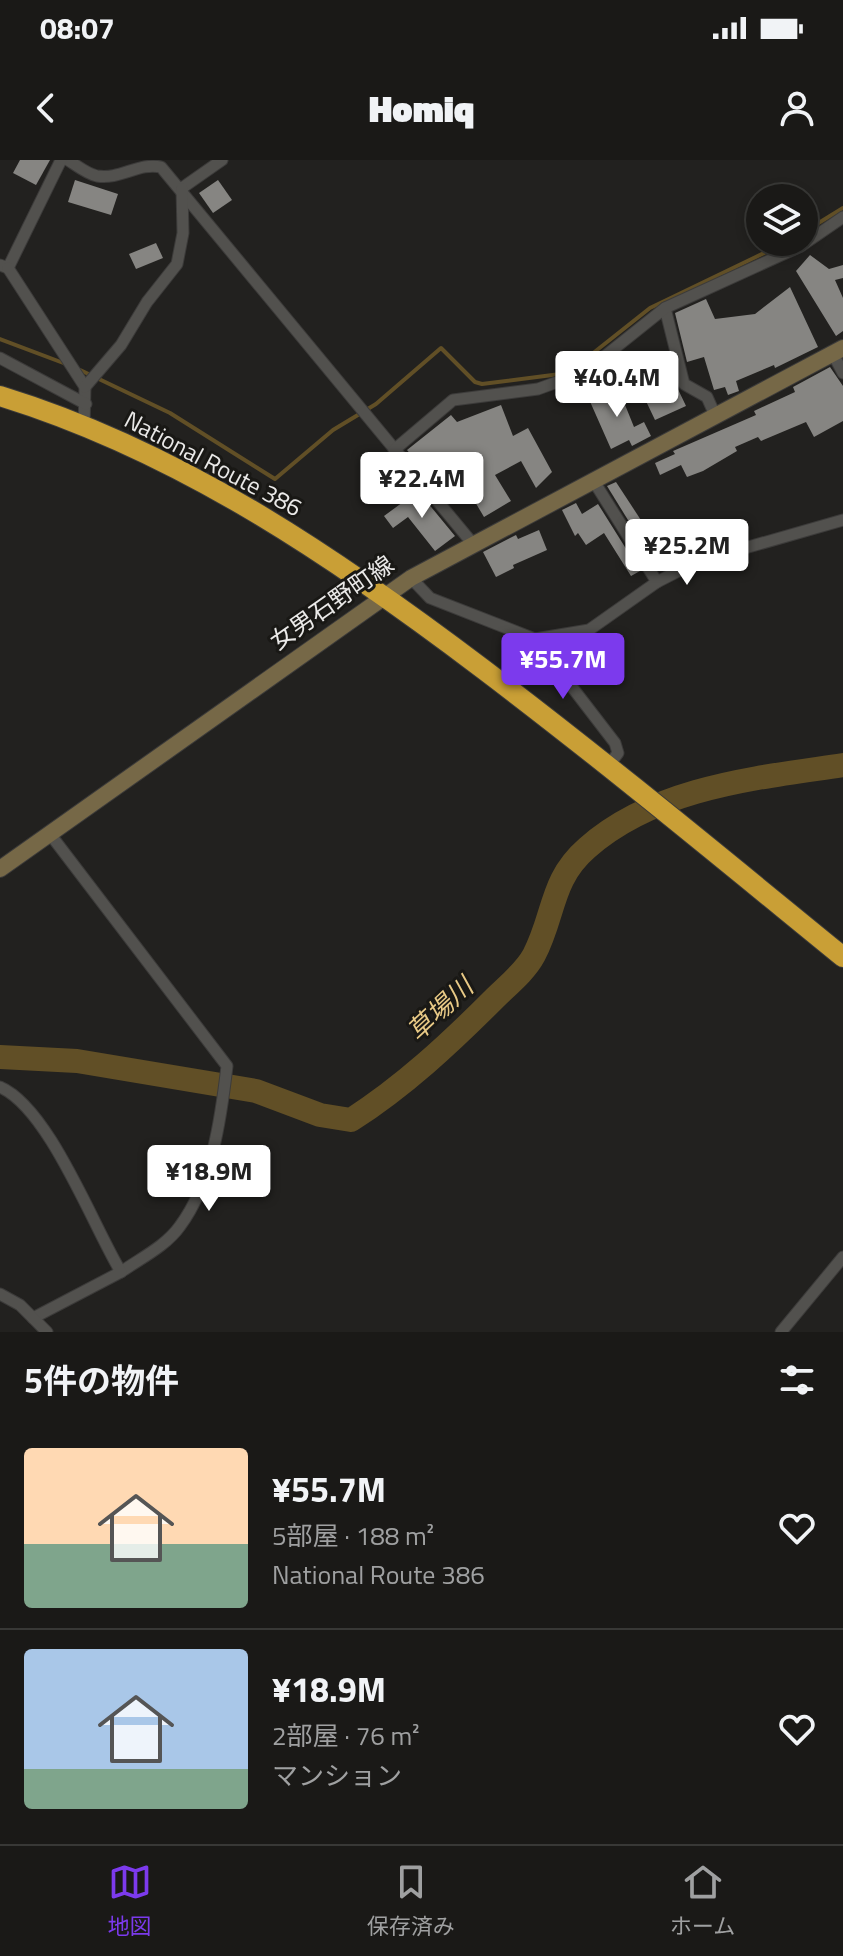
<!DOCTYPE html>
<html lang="ja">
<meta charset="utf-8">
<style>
body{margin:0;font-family:"Titillium Web","Noto Sans JP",sans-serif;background:#272624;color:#f1f3f6;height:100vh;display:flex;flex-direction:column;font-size:30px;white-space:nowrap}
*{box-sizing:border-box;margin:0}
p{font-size:26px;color:#9fa0a1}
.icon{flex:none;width:44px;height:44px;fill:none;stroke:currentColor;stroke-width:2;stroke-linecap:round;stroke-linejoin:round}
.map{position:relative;height:1172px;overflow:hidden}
.side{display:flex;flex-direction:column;background:#1a1917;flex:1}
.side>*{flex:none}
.buttons{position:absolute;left:746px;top:24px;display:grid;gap:16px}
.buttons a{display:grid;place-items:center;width:72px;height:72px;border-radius:50%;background:#1a1917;box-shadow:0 4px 12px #0003,0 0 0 2px #383836;font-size:40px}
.price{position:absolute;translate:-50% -68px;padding:0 18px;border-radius:8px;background:#fff;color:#222;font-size:26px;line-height:52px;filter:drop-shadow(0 2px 4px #0008)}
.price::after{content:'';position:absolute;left:50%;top:48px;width:24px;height:18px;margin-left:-12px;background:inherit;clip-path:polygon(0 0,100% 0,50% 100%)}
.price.on{background:#7c3aed;color:#fff}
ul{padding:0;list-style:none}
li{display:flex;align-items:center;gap:24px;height:200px;padding:0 24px}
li+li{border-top:2px solid #383836}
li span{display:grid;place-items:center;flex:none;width:224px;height:160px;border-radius:8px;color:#555}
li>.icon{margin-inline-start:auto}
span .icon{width:96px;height:96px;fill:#fffc;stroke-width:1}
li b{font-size:34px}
h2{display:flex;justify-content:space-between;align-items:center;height:96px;padding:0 24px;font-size:34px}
.status{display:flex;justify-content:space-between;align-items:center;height:56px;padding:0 40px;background:#1a1917;direction:ltr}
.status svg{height:22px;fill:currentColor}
header{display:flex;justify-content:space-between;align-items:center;height:104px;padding:0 24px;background:#1a1917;font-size:36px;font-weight:800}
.tab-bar{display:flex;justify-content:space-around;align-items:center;height:112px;border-top:2px solid #383836;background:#1a1917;font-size:22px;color:#9fa0a1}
.tab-bar a{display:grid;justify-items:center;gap:4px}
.tab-bar .on{color:#7c3aed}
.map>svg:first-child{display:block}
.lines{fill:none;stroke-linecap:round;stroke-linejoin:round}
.stream{stroke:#614f26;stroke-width:4}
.river{stroke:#614f26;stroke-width:24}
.building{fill:#868582}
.street-casing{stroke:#3c3b3a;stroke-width:13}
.secondary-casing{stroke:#3c3b3a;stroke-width:18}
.highway-casing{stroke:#3c3b3a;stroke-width:22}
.street{stroke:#52514e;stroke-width:11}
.secondary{stroke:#766847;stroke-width:16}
.highway{stroke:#c99f36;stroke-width:20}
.labels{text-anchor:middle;stroke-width:6;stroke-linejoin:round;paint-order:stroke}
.street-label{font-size:24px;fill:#eae9e8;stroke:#191815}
.water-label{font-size:26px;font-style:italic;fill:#e9ca86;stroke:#191815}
</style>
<div class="status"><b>08:07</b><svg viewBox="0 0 49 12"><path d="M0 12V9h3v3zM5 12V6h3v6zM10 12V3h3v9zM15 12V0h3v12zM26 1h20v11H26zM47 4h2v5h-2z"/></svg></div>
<header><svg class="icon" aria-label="back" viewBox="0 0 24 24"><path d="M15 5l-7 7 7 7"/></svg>Homiq<svg class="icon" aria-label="person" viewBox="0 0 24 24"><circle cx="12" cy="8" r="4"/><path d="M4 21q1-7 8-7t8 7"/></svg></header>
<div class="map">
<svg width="843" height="1172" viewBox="0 0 843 1172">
<rect width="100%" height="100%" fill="#22211f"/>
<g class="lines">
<g class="stream">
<polyline points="804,72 843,48"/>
<polyline points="0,179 66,204"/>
<polyline points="78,209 170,253 275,319 333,270 376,244 441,188 475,222 482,224 568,213 650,148 787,82"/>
</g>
<path class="river" d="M0 897 77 901 256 931 320 955 351 960C404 926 449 884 494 839 507 826 525 812 534 795 555 755 550 720 587 688 656 627 757 618 843 605"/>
</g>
<g class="building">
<polygon points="20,0 50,0 36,25 13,13"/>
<polygon points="75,20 118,34 111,55 68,42"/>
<polygon points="218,20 232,40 213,53 199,33"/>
<polygon points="156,83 163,98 136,109 129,94"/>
<polygon points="810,95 829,109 843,105 843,118 835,120 843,138 843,171 836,176 796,111"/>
<polygon points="790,127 818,187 775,208 774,205 736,221 739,231 728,235 725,227 714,230 704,197 687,202 675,153 706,139 715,159 755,154"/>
<polygon points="830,207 843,226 843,261 814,277 806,262 761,281 758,277 735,287 737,291 703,311 687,317 681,305 660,315 655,303 675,294 673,291 756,255 754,251 795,232 793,227"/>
<polygon points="635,218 656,221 655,232 675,223 686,246 655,260"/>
<polygon points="607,228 619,230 634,267 644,262 651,276 632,286 629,280 611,289 588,237"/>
<polygon points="501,245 513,276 528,268 552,312 536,328 521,301 495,315 511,341 484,357 462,320 443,334 407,290 451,255 457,262"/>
<polygon points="616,322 654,380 644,386 607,326"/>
<polygon points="418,331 455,376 435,391 408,357 393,368 384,356"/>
<polygon points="576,343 582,354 598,344 640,411 631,416 604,373 586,385 578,373 575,376 562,350"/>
<polygon points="539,370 547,390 513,405 514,408 496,417 483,392 516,375 518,379"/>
</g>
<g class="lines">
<g class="street-casing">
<g id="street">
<path d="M68 0C76 5 87 14 97 16 120 20 139 2 161 7L473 384"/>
<polyline points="182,28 222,0"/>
<polyline points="0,105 8,108 61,0"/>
<polyline points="8,108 85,227 84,268"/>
<polyline points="665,148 684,224 707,237 715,255"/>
<polyline points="833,194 843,213"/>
<polyline points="0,198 86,244"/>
<polyline points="85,227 121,185 147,142 177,104 183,73 182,29"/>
<polyline points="394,290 453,240 538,229 585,212 665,148 801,86 843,57"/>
<polyline points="593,320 657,422"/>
<polyline points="411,418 430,438 535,479 615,583 618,593 609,605"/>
<polyline points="535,479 589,470 657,422 696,402 843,360"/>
<path d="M50 674 227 906C221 958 212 1023 180 1066 166 1086 141 1098 121 1112"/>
<path d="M0 927C49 948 93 1066 121 1112L33 1158"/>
<polyline points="0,1134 20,1145 47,1172"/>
<polyline points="781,1172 843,1097"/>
</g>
</g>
<g class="secondary-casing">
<polyline id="secondary" points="0,709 411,418 843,188"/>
</g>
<g class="highway-casing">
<path id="highway" d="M0 236C179 291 335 397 483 509 606 602 724 700 843 797"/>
</g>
<use href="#street" class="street"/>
<use href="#secondary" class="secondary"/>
<use href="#highway" class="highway"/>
</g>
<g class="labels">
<g class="street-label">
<text transform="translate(213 304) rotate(28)" y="8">National Route 386</text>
<text transform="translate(332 443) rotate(-35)" y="8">女男石野町線</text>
</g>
<g class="water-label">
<text transform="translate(440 849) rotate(-43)" y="9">草場川</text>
</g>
</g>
</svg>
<div class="buttons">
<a><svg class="icon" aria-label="layers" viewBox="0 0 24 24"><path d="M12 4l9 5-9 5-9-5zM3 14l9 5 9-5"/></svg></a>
</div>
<b class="price" style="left:617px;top:259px">¥40.4M</b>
<b class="price" style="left:422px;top:360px">¥22.4M</b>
<b class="price" style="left:687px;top:427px">¥25.2M</b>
<b class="price on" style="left:563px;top:541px">¥55.7M</b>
<b class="price" style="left:209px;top:1053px">¥18.9M</b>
</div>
<section class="side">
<h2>5件の物件<svg class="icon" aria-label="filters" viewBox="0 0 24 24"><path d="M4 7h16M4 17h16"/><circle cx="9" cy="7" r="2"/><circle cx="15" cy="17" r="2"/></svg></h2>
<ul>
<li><span style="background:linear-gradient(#ffd9b3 60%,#7fa58c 0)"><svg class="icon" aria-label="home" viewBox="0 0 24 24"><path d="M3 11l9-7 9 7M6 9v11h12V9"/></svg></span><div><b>¥55.7M</b><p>5部屋 · 188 m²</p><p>National Route 386</p></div><svg class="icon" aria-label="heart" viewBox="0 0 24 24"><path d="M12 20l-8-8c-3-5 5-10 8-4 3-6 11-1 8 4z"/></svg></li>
<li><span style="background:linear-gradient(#a9c7e8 75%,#7fa58c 0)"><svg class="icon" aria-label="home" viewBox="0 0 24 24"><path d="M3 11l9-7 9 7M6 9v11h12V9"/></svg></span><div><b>¥18.9M</b><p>2部屋 · 76 m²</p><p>マンション</p></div><svg class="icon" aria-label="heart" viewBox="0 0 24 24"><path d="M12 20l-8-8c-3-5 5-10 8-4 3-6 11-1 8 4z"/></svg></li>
</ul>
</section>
<nav class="tab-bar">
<a class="on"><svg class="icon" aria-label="map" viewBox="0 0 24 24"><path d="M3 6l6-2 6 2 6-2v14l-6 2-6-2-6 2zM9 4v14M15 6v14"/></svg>地図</a>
<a><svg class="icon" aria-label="saved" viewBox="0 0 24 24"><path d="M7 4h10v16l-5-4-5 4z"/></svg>保存済み</a>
<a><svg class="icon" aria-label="home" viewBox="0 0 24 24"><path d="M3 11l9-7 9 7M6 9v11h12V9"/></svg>ホーム</a>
</nav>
